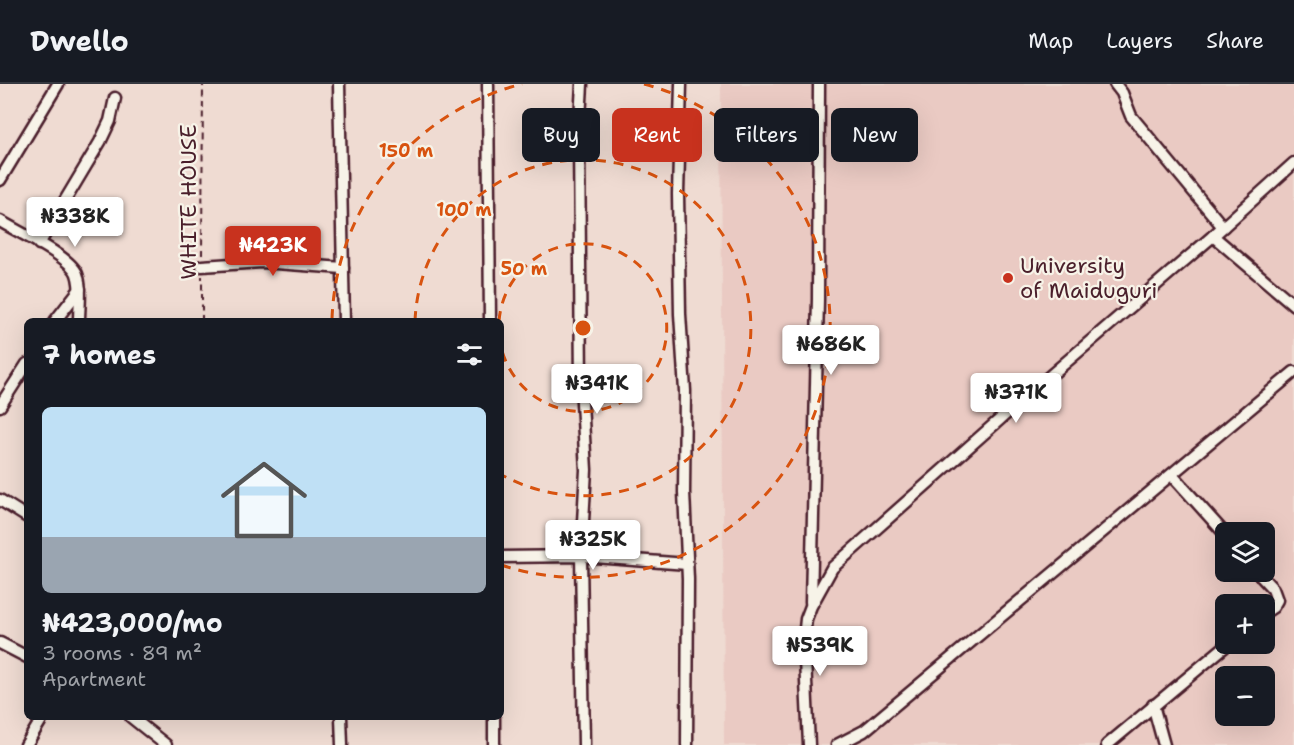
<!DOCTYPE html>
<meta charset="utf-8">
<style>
body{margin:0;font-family:"Shantell Sans",sans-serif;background:#242831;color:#f1f3f6;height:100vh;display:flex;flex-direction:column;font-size:22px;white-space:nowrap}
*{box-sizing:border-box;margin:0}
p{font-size:20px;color:#9ea1a6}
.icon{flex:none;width:33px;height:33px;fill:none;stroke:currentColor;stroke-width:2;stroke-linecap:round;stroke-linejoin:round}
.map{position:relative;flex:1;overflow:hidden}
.side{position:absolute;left:24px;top:234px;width:480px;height:402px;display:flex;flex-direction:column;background:#171b24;border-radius:9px;box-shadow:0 6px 24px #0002}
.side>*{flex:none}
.hud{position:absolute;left:522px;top:24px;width:570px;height:54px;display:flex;gap:12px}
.tools{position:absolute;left:1215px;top:438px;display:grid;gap:12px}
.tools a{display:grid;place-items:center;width:60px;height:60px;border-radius:9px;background:#171b24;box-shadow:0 6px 24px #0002;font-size:30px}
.price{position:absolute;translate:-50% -51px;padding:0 14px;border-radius:6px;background:#fff;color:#222;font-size:20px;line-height:39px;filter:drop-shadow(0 2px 3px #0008)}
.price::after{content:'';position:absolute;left:50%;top:36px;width:18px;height:14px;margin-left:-9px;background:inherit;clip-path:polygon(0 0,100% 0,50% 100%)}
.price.active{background:#c8321e;color:#fff}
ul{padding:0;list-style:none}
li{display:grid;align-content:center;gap:12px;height:318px;padding:0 18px}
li+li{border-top:2px solid #363941}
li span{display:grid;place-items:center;height:186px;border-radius:9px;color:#555}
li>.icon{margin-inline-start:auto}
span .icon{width:108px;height:108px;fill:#fffc;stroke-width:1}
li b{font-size:26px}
h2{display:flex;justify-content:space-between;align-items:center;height:72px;padding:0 18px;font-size:26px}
.pill{padding:0 21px;border-radius:9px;background:#171b24;box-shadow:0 6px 24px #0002;font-size:21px;line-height:54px}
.pill.active{background:#c8321e;color:#fff}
header{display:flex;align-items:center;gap:36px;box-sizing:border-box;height:84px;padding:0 30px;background:#171b24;border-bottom:2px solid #363941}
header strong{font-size:28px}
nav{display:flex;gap:33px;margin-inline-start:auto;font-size:21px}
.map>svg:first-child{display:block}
.built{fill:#eacac3;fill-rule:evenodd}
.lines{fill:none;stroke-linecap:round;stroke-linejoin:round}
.minor-casing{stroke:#4a1f2b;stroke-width:15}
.path{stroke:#4a1f2b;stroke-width:2;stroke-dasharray:6 4.5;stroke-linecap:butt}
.minor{stroke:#f7f3e8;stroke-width:10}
.ring{fill:none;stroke:#d8530f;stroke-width:3;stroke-dasharray:10 8}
.poi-dot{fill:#c8321e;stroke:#f7f3e8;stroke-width:2}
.labels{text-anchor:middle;stroke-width:4.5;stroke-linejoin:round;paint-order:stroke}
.street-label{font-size:22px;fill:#4a1f2b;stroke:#f7f3e8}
.poi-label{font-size:22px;fill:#4a1f2b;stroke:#f7f3e8;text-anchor:start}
.centre{fill:#d8530f;stroke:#f7f3e8;stroke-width:3}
.ring-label{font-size:18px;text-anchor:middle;font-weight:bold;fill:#d8530f;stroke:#f7f3e8;stroke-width:4.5;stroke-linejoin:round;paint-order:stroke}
</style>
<header>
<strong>Dwello</strong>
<nav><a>Map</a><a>Layers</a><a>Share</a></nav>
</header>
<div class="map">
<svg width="1294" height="661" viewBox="0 0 1294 661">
<rect width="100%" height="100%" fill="#efdbd2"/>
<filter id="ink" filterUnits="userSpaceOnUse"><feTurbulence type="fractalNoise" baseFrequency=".0167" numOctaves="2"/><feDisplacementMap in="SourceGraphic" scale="12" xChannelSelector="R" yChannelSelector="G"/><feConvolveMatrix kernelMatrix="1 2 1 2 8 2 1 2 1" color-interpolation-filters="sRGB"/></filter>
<g filter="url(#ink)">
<path class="built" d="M721 0H1294V661H724ZM1226 448H1264V488H1226ZM1226 520H1264V560H1226ZM1226 592H1264V632H1226Z"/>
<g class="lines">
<g class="minor-casing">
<g id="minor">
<polyline points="339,0 344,237"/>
<polyline points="488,0 490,237"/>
<polyline points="582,0 579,53 581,302 586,386 581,472 584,661"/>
<polyline points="681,0 678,110 680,230 685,307 684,408 688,495 687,661"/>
<polyline points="1115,0 1122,9 1131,32 1223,143"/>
<polyline points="0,96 58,0"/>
<path d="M0 137C18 148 70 172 77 190 82 204 79 222 79 237"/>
<polyline points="1213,152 1294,221"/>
<polyline points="39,160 100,58 110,37 115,14"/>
<polyline points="202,182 262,178 343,184"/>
<polyline points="55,237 80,205"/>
<polyline points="0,322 27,280"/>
<polyline points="1172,391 1226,451"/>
<polyline points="0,416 27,433"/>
<polyline points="501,473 581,472 687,480"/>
<polyline points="1257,488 1273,505 1277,516 1273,523 1264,529"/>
<polyline points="811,518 818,215 819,0"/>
<polyline points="0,559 27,573"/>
<polyline points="1153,621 1164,661"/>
<polyline points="131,633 166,661"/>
<polyline points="341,633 342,661"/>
<polyline points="494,633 494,661"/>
<polyline points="26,661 43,633"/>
<polyline points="809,661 804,554 806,535 811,522 832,484 1015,322 1213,152 1294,79"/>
<polyline points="837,661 864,647 1294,288"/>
<polyline points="1107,661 1228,560"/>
</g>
</g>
<g class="path">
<polyline points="202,171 203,0"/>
<polyline points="202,237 202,192"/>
</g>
<use href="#minor" class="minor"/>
</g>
</g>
<g class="ring">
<path d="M499 237A84 84 0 1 1 501 263"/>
<path d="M415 237A168 168 0 1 1 502 391"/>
<path d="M332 235A251 251 0 0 1 522 0M644 0A251 251 0 1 1 501 481"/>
</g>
<circle class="poi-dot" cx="1008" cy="194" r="6"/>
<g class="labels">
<g class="street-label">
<text transform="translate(188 118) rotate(-90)" y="8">WHITE HOUSE</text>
</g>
<g class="poi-label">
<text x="1020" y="189">University<tspan x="1020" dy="25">of Maiduguri</tspan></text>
</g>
</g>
<circle cx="583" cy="244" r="9" class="centre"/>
<g class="ring-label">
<text x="406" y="73">150 m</text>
<text x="464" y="132">100 m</text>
<text x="524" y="191">50 m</text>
</g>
</svg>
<div class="tools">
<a><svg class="icon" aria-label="layers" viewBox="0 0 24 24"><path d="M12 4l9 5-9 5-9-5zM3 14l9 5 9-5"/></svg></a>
<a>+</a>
<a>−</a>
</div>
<b class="price" style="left:75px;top:164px">₦338K</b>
<b class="price active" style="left:273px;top:193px">₦423K</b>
<b class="price" style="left:831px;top:292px">₦686K</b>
<b class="price" style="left:597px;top:331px">₦341K</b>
<b class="price" style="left:1016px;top:340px">₦371K</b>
<b class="price" style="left:593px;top:487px">₦325K</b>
<b class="price" style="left:820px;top:593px">₦539K</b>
<div class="hud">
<a class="pill">Buy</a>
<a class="pill active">Rent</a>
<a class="pill">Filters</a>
<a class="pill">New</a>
</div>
<section class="side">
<h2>7 homes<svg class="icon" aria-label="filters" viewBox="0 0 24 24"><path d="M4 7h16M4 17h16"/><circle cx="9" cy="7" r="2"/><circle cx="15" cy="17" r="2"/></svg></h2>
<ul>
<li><span style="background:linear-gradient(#bfe0f5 70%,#9aa5b1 0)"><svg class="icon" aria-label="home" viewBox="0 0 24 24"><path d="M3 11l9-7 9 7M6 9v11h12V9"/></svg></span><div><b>₦423,000/mo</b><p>3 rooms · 89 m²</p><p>Apartment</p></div></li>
</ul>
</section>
</div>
